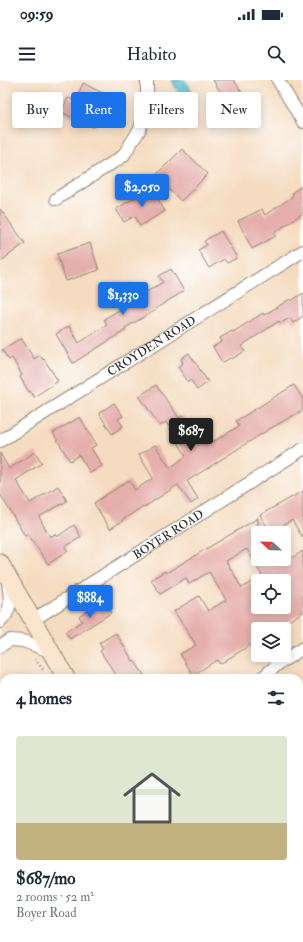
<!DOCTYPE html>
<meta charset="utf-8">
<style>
body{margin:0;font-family:"IM FELL Double Pica",serif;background:#f6f6f7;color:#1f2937;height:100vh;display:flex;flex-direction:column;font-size:15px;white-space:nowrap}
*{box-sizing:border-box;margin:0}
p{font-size:13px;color:#747a83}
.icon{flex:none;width:22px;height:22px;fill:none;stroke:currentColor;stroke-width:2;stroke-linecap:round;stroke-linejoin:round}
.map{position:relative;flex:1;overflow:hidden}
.panel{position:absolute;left:0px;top:594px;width:303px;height:268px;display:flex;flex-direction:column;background:#fff;border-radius:12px 12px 0 0;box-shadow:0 2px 10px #0003}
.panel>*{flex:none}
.hud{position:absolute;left:12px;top:12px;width:279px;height:36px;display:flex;gap:8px}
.needle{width:26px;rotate:292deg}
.controls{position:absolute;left:251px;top:446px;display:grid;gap:8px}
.controls a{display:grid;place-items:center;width:40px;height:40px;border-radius:4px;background:#fff;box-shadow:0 2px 10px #0003;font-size:20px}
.price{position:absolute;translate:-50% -34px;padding:0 9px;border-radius:4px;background:#1a73e8;color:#fff;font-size:13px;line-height:26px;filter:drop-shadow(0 1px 2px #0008)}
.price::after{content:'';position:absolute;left:50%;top:24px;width:12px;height:9px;margin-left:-6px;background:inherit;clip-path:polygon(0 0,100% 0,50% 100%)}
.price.current{background:#222;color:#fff}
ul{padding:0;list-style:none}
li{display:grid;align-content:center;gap:8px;height:212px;padding:0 16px}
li+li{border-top:1px solid #e0e1e3}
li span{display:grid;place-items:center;height:124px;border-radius:4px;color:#555}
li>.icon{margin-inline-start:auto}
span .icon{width:72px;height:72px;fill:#fffc;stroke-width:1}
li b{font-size:17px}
h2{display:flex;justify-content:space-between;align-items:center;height:48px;padding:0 16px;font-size:17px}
.chip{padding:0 14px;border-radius:4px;background:#fff;box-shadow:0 2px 10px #0003;font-size:14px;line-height:36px}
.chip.current{background:#1a73e8;color:#fff}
.status{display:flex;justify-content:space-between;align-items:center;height:28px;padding:0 20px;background:#fff;direction:ltr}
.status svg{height:11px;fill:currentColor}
header{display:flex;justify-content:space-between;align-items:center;height:52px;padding:0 16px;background:#fff;font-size:18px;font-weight:600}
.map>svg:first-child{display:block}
.built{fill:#f6cfd6}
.green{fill:#93cb7e;stroke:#5f7b54}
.water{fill:#51bdcc;stroke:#3e747c}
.building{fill:#e5afac;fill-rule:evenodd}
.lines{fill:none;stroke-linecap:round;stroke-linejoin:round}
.street-casing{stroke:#908476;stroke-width:14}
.secondary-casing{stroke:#908476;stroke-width:19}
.path{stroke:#908476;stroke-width:2.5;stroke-dasharray:1 3;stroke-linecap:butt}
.street{stroke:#fff;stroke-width:12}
.secondary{stroke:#fce5cf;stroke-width:17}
.labels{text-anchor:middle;stroke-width:3;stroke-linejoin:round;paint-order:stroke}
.street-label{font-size:12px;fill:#2b2b2b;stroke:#fff}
</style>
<div class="status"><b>09:59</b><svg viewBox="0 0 49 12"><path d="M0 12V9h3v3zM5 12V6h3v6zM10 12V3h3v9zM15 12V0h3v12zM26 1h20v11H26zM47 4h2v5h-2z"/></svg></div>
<header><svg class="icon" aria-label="menu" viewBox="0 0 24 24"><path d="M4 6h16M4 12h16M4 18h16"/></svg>Habito<svg class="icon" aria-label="search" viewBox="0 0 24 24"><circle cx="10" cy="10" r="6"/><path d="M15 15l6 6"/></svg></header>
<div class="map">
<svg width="303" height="862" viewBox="0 0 303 862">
<rect width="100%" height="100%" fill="#fff"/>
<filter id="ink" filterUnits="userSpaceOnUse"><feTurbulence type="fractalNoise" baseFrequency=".025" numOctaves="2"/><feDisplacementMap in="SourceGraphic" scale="8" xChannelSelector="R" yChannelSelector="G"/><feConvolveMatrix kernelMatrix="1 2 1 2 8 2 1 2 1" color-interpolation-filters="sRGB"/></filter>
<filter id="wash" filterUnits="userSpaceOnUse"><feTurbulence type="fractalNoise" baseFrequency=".012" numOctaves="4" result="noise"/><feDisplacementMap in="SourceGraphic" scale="16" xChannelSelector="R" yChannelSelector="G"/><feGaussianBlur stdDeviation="0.9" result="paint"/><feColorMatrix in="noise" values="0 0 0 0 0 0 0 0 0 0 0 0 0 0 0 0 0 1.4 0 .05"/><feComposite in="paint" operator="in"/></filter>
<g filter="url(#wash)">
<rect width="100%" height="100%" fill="#f5dcc0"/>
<polygon class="built" points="18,858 220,858 223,862 13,862"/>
<polygon class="green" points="303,783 303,862 245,862 242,858 299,858 299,785"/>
<polygon class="water" points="171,0 185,0 192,11 182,18"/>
<g id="blocks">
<g class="building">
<polygon points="213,0 234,0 242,13 238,15 242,22 231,29"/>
<polygon points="83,3 108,16 94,47 61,32 68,18 75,21"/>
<polygon points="182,69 208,94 181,121 155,96"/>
<polygon points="303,105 303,133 274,153 276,156 252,169 238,141 262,129 265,135 292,117 293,112"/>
<polygon points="151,108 165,131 140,146 135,136 124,142 116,129"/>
<polygon points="0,129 25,163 0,182"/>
<polygon points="221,151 237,178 227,183 224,179 209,188 198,170 207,165 204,161"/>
<polygon points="90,163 99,190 66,201 57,174"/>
<polygon points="171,189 184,211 155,229 156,230 125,248 126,250 73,283 56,254 69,246 79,263 107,245 104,239 131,223 125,213 141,204 146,212 163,202 159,196"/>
<polygon points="303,213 303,236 293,243 290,238 281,243 279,241 241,266 245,271 232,279 230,278 223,282 222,282 213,267 222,262 220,258 232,251 233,252 263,233 264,235 290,219 291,221"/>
<polygon points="21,258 34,279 40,275 43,280 44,279 58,301 34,317 30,311 29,312 20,297 22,295 12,278 9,280 2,270"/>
<polygon points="189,273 208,302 197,310 191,300 188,302 178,287 183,283 181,279"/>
<polygon points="156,305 179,338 183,335 188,344 190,343 200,360 205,357 206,360 210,357 213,362 239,346 236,341 294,305 303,319 303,330 271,348 187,401 198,419 191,424 178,405 143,428 142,427 122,440 122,441 110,449 94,423 129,400 135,410 153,398 139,375 155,365 170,388 186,376 166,342 160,346 139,316"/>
<polygon points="114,323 123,336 118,339 123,346 112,354 99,333"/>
<polygon points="80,337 96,365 91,368 102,386 90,393 79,375 70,381 53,353"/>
<polygon points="35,372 42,383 16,400 30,423 58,406 67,421 39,437 50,457 55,454 57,457 74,445 81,457 65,467 68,471 48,484 28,454 25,456 0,414 0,373 9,389"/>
<polygon points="303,411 303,458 292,440 271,453 260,435"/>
<path d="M258 438V479H274L279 486 303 471V532L276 549H258V560L220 584 217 580 193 595 180 574 196 565 174 531 199 516 208 531 226 520 209 492 189 504 186 498 160 514 151 500 165 491 166 493ZM247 469 265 501H284V527H258V498L242 508 226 481Z"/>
<polygon points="103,520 111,533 70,559 65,552 82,541 79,536"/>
<polygon points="116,553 133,581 134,580 146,598 118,598 100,571 103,569 99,563"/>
</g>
</g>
</g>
<g filter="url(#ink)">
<use href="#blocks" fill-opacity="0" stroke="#908476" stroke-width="1"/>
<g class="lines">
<g class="street-casing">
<g id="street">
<polyline points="278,0 303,42"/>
<polyline points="56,119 123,76 140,49 147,23 147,0"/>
<path id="s1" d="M0 361 303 171"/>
<path id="s2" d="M33 540 303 369"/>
<path d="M0 542C13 530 10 518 8 502"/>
<polyline points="0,566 10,560 23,561 50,571"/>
<polyline points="262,598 278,584 303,568"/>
</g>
</g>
<g class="secondary-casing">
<g id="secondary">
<polyline points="0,483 66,598"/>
<polyline points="299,765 303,764"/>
<polyline points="220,858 223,862"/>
<polyline points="13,862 18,858"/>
</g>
</g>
<g class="path">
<polyline points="35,579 44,591"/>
<polyline points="0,842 4,839"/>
</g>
<use href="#street" class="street"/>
<use href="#secondary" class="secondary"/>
</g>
</g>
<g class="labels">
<g class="street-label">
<text dy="4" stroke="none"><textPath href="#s1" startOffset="179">CROYDEN ROAD</textPath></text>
<text dy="4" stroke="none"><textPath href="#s2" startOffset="160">BOYER ROAD</textPath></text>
</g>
</g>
</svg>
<div class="controls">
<a><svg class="needle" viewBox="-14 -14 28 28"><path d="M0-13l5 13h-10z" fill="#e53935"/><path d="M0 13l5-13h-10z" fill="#747a83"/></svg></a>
<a><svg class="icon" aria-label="locate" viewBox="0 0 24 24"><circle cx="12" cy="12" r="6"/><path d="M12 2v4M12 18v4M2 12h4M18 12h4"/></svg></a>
<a><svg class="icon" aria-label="layers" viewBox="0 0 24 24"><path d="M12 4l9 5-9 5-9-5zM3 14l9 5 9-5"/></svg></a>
</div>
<b class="price" style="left:142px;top:128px">$2,050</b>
<b class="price" style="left:123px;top:236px">$1,330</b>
<b class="price current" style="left:191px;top:372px">$687</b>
<b class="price" style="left:90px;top:539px">$884</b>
<div class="hud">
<a class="chip">Buy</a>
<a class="chip current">Rent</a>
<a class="chip">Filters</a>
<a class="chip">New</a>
</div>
<section class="panel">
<h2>4 homes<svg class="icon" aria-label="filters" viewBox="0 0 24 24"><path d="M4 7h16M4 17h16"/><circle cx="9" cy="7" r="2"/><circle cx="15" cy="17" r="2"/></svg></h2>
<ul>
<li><span style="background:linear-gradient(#dfe7d0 70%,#c2b280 0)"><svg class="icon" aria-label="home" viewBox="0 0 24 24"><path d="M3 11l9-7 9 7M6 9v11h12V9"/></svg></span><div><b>$687/mo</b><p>2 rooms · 52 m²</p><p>Boyer Road</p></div></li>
</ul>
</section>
</div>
